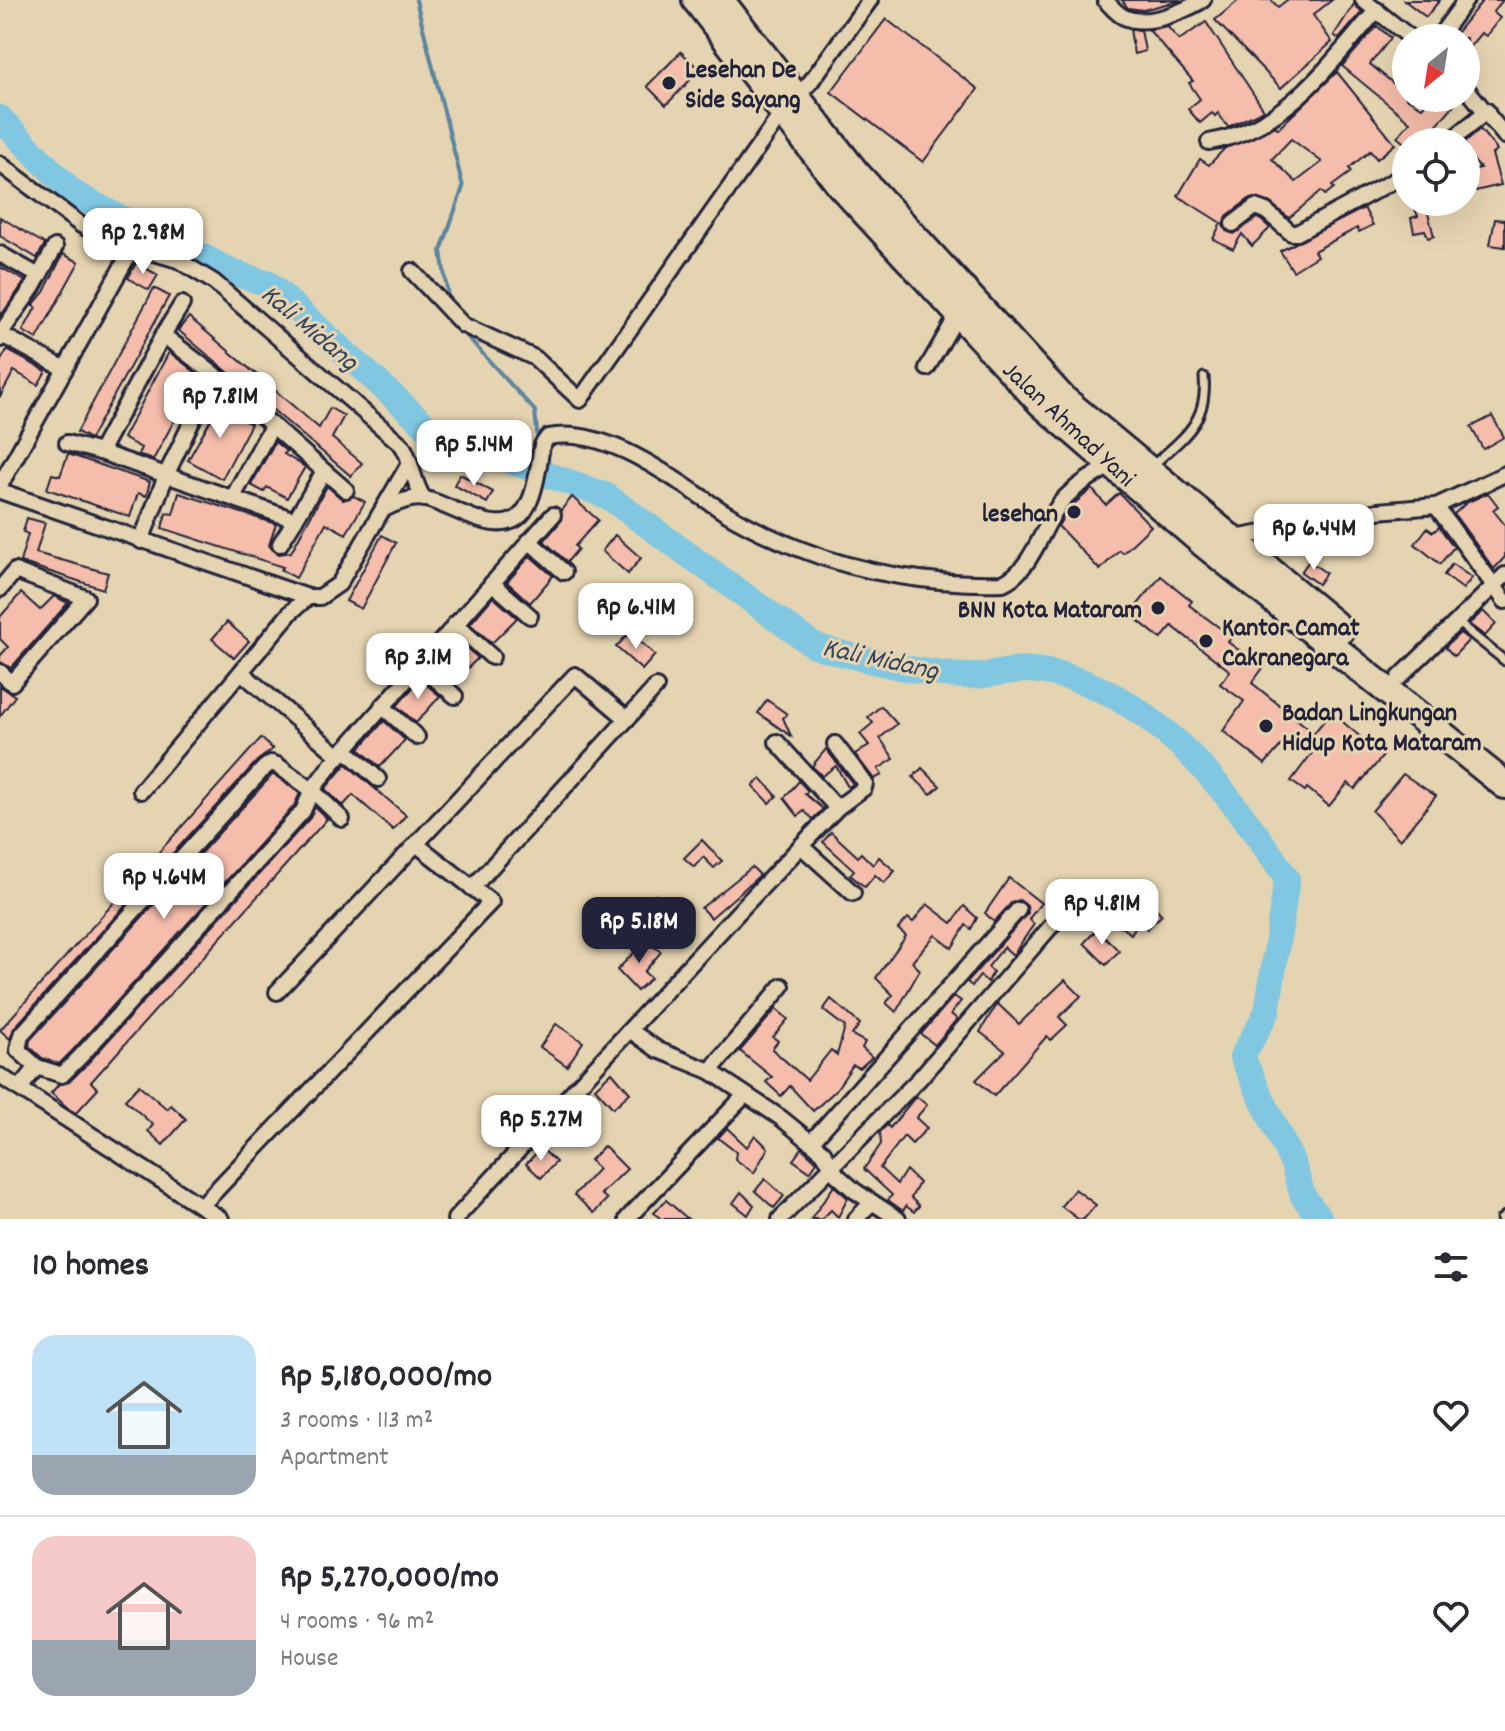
<!DOCTYPE html>
<meta charset="utf-8">
<style>
body{margin:0;font-family:Dekko,sans-serif;background:#f2f2f3;color:#2b2b33;height:100vh;display:flex;flex-direction:column;font-size:30px;white-space:nowrap}
*{box-sizing:border-box;margin:0}
p{font-size:26px;color:#7c7c81}
.icon{flex:none;width:44px;height:44px;fill:none;stroke:currentColor;stroke-width:2;stroke-linecap:round;stroke-linejoin:round}
.map{position:relative;height:1219px;overflow:hidden}
.sheet{display:flex;flex-direction:column;background:#fff;flex:1}
.sheet>*{flex:none}
.needle{width:52px;rotate:210deg}
.buttons{position:absolute;left:1392px;top:24px;display:grid;gap:16px}
.buttons a{display:grid;place-items:center;width:88px;height:88px;border-radius:50%;background:#fff;box-shadow:0 8px 32px #0002;font-size:40px}
.price{position:absolute;translate:-50% -68px;padding:0 18px;border-radius:16px;background:#fff;color:#222;font-size:26px;line-height:52px;filter:drop-shadow(0 2px 4px #0008)}
.price::after{content:'';position:absolute;left:50%;top:48px;width:24px;height:18px;margin-left:-12px;background:inherit;clip-path:polygon(0 0,100% 0,50% 100%)}
.price.active{background:#22223b;color:#fff}
ul{padding:0;list-style:none}
li{display:flex;align-items:center;gap:24px;height:200px;padding:0 32px}
li+li{border-top:2px solid #e1e1e2}
li span{display:grid;place-items:center;flex:none;width:224px;height:160px;border-radius:24px;color:#555}
li>.icon{margin-inline-start:auto}
span .icon{width:96px;height:96px;fill:#fffc;stroke-width:1}
li b{font-size:34px}
h2{display:flex;justify-content:space-between;align-items:center;height:96px;padding:0 32px;font-size:34px}
.map>svg:first-child{display:block}
.lines{fill:none;stroke-linecap:round;stroke-linejoin:round}
.stream{stroke:#5b859f;stroke-width:4}
.river{stroke:#81c7e2;stroke-width:26}
.building{fill:#f5bdab;stroke:#22223b;stroke-width:2;fill-rule:evenodd}
.lane-casing{stroke:#22223b;stroke-width:13}
.street-casing{stroke:#22223b;stroke-width:20}
.highway-casing{stroke:#22223b;stroke-width:32}
.lane{stroke:#e5d4b1;stroke-width:7}
.street{stroke:#e5d4b1;stroke-width:14}
.highway{stroke:#e5d4b1;stroke-width:26}
.poi-dot{fill:#22223b;stroke:#e5d4b1;stroke-width:3}
.labels{text-anchor:middle;stroke-width:6;stroke-linejoin:round;paint-order:stroke}
.poi-label{font-size:26px;font-weight:bold;fill:#22223b;stroke:#e5d4b1;text-anchor:start}
.street-label{font-size:26px;fill:#22223b;stroke:#e5d4b1}
.water-label{font-size:28px;font-style:italic;fill:#35435c;stroke:#e5d4b1}
</style>
<div class="map">
<svg width="1505" height="1219" viewBox="0 0 1505 1219">
<rect width="100%" height="100%" fill="#e5d4b1"/>
<filter id="ink" filterUnits="userSpaceOnUse"><feTurbulence type="fractalNoise" baseFrequency=".0125" numOctaves="2"/><feDisplacementMap in="SourceGraphic" scale="16" xChannelSelector="R" yChannelSelector="G"/><feConvolveMatrix kernelMatrix="1 2 1 2 8 2 1 2 1" color-interpolation-filters="sRGB"/></filter>
<g filter="url(#ink)">
<g class="lines">
<g class="stream">
<polyline points="416,0 463,187 441,251 449,303"/>
<polyline points="463,332 535,411 538,442"/>
</g>
<path class="river" d="M0 118 73 193 118 217 169 238 231 272 269 284 447 445 493 455 607 496 813 645C853 658 934 677 975 676 993 675 1012 669 1030 670 1145 679 1229 791 1287 879L1267 1012 1242 1057 1293 1164 1303 1196 1320 1219"/>
</g>
<g class="building">
<polygon points="1122,0 1181,0 1143,10 1128,8"/>
<polygon points="1239,0 1271,0 1278,7 1287,0 1332,0 1313,15 1332,42 1281,88 1215,20"/>
<polygon points="1404,0 1440,0 1426,17"/>
<polygon points="1483,0 1503,0 1493,12 1500,18 1486,36 1481,33 1466,51 1466,38 1452,38"/>
<polygon points="1354,4 1362,12 1339,39 1334,35"/>
<polygon points="886,19 978,89 923,162 831,92"/>
<polygon points="1206,22 1264,110 1228,127 1218,113 1215,116 1212,113 1200,123 1188,109 1200,99 1189,83 1193,81 1149,30 1167,26 1179,40"/>
<polygon points="1377,26 1391,38 1370,64 1406,94 1406,98 1422,107 1430,98 1460,98 1422,142 1403,142 1397,137 1410,122 1342,66"/>
<polygon points="1130,29 1141,30 1145,51 1134,54"/>
<polygon points="681,52 700,70 666,105 647,86"/>
<path d="M1337 72 1395 144 1377 159 1370 151 1349 168 1351 172 1332 186 1334 188 1325 195 1321 191 1289 218 1269 202 1249 199 1227 216 1223 225 1226 231 1234 234 1257 218 1261 220 1270 228 1252 246 1242 234 1233 249 1213 239 1221 223 1178 196 1200 159 1209 165 1225 148 1276 126 1278 129ZM1291 139 1322 162 1296 182 1272 159Z"/>
<polygon points="1480,129 1497,150 1492,154 1501,185 1471,192 1466,172 1480,168 1466,152 1466,141"/>
<polygon points="1412,202 1425,202 1434,236 1428,238 1425,230 1414,232 1411,218 1418,216"/>
<polygon points="1364,208 1373,225 1359,232 1357,228 1314,251 1317,256 1293,271 1280,251"/>
<polygon points="0,217 45,244 37,258 0,236"/>
<polygon points="1495,219 1505,220 1505,247 1490,245"/>
<polygon points="63,254 79,262 37,339 23,331 36,307 33,305 44,292"/>
<polygon points="136,263 158,275 149,290 128,278"/>
<polygon points="0,267 25,281 0,317"/>
<polygon points="154,288 169,296 90,439 77,432"/>
<polygon points="189,317 319,428 330,408 344,416 332,438 362,463 351,476 178,330"/>
<polygon points="7,350 46,371 38,385 14,371 0,397 0,362"/>
<polygon points="169,352 199,375 153,460 138,454 141,448 123,438"/>
<polygon points="224,396 236,407 232,414 251,424 222,479 188,460"/>
<polygon points="1492,416 1504,437 1483,449 1471,427"/>
<polygon points="275,442 286,451 284,454 305,467 287,498 267,487 264,492 251,485"/>
<polygon points="68,454 150,482 146,496 138,493 130,517 47,489 52,474 60,476"/>
<polygon points="460,474 493,492 487,503 454,485"/>
<polygon points="327,486 343,500 354,496 365,502 346,534 326,523 296,578 281,570 283,567 162,528 166,513 173,514 179,493 276,524 269,545 272,549 279,554 291,552"/>
<polygon points="1092,489 1106,505 1119,493 1151,526 1123,553 1119,550 1100,570 1058,526 1069,508"/>
<polygon points="1488,493 1498,506 1493,510 1505,525 1505,557 1494,569 1454,514 1466,503"/>
<polygon points="572,497 598,520 575,546 578,549 567,562 544,541 561,521 561,510"/>
<polygon points="27,518 45,523 36,553 108,573 103,589 20,562 28,534 23,532"/>
<polygon points="1439,527 1454,547 1440,564 1415,544 1427,528 1433,532"/>
<polygon points="382,535 396,543 361,609 346,601"/>
<polygon points="615,535 641,558 628,574 602,551"/>
<polygon points="530,556 553,576 530,603 507,582"/>
<polygon points="1309,561 1326,573 1318,584 1301,572"/>
<polygon points="1452,564 1472,578 1463,589 1444,575"/>
<polygon points="1161,576 1192,601 1189,605 1232,637 1228,642 1263,668 1252,683 1314,733 1331,712 1383,756 1355,789 1348,783 1329,806 1307,788 1305,791 1291,781 1312,753 1290,735 1265,764 1223,731 1244,701 1220,684 1230,671 1172,626 1161,639 1130,614"/>
<polygon points="21,593 40,610 54,596 68,603 11,668 0,662 0,656 8,647 0,639 0,617"/>
<polygon points="493,597 517,618 492,643 470,624"/>
<polygon points="1483,611 1496,624 1485,636 1469,624"/>
<polygon points="227,622 249,641 234,658 212,639"/>
<polygon points="630,632 655,655 642,670 616,647"/>
<polygon points="1460,633 1469,640 1454,656 1445,647"/>
<polygon points="456,639 478,658 454,682 434,664"/>
<polygon points="420,679 440,696 416,723 397,706"/>
<polygon points="0,686 15,696 0,716"/>
<polygon points="767,700 787,714 783,718 791,736 758,713"/>
<polygon points="881,706 897,724 880,738 894,759 878,769 882,775 874,779 855,754 869,745 860,734 873,723 868,717"/>
<polygon points="384,721 405,740 380,767 359,749"/>
<polygon points="261,738 273,749 257,761 14,1028 10,1039 0,1030"/>
<polygon points="826,749 853,784 848,787 836,766 822,776 812,766"/>
<polygon points="346,764 406,815 393,830 353,795 343,806 325,789"/>
<polygon points="922,768 940,786 931,794 913,777"/>
<polygon points="273,774 300,793 294,806 73,1050 59,1064 42,1058 29,1046 30,1040"/>
<polygon points="1403,774 1436,796 1400,840 1372,811"/>
<polygon points="761,778 777,796 769,803 753,786"/>
<polygon points="799,781 808,791 805,794 823,809 813,819 804,811 798,816 784,798"/>
<polygon points="315,807 327,819 91,1082 98,1089 76,1113 69,1109 51,1093 59,1084 69,1082 87,1064 310,818"/>
<polygon points="831,832 858,857 861,853 873,865 879,857 895,871 884,883 875,875 865,887 850,875 854,870 823,842"/>
<polygon points="702,840 722,861 714,868 703,857 694,867 684,858"/>
<polygon points="752,867 760,875 711,918 701,908"/>
<polygon points="1009,878 1041,903 1029,919 1034,924 1013,955 1004,947 988,967 993,972 988,982 980,976 972,986 967,982 1028,913 1027,906 1019,900 1011,903 994,922 985,913"/>
<polygon points="655,895 670,911 658,922 643,906"/>
<polygon points="1145,896 1162,915 1147,929 1139,921 1131,934 1116,923"/>
<polygon points="927,904 952,923 964,906 977,918 971,929 966,925 952,948 935,935 912,962 920,970 896,1012 886,1003 893,995 876,978 906,936 898,929 908,918 913,922"/>
<polygon points="1097,929 1119,951 1106,965 1084,943"/>
<polygon points="646,940 661,952 644,972 651,978 637,991 617,970"/>
<polygon points="1065,980 1081,996 1059,1017 1067,1025 1051,1040 1047,1036 994,1096 976,1080 1005,1051 980,1032 990,1015 998,1004 1019,1024"/>
<polygon points="954,996 961,1001 951,1014 957,1019 935,1045 921,1034"/>
<polygon points="831,999 860,1024 852,1035 865,1042 862,1048 872,1057 860,1068 853,1065 835,1091 813,1111 790,1086 781,1096 766,1082 772,1077 740,1051 776,1009 788,1019 773,1037 778,1041 772,1049 807,1080 831,1050 837,1055 845,1027 823,1010"/>
<polygon points="556,1024 583,1042 567,1066 540,1047"/>
<polygon points="612,1072 630,1093 613,1108 595,1088"/>
<polygon points="139,1085 167,1109 171,1105 186,1119 163,1145 148,1131 153,1125 125,1100"/>
<polygon points="916,1096 927,1105 916,1118 927,1128 912,1144 904,1136 880,1168 897,1184 906,1170 919,1183 911,1198 919,1206 914,1212 906,1206 903,1211 888,1200 892,1195 864,1169 881,1144 880,1132 887,1125 890,1128"/>
<polygon points="727,1128 747,1147 755,1135 768,1148 754,1173 735,1159 736,1152 718,1138"/>
<polygon points="604,1146 627,1169 601,1194 607,1199 594,1213 574,1195 598,1169 590,1160"/>
<polygon points="541,1148 556,1162 541,1178 526,1164"/>
<polygon points="802,1148 817,1162 810,1172 793,1160"/>
<polygon points="765,1179 784,1196 774,1208 755,1191"/>
<polygon points="834,1186 848,1198 838,1217 831,1210 822,1219 811,1219"/>
<polygon points="1075,1189 1096,1205 1084,1219 1078,1219 1061,1206"/>
<polygon points="741,1192 754,1205 748,1215 733,1203"/>
<polygon points="666,1200 688,1219 661,1219 654,1213"/>
</g>
<g class="lines">
<g class="lane-casing">
<g id="lane">
<path d="M1153 465C1184 437 1208 422 1204 377"/>
<polyline points="1457,622 1505,661"/>
<polyline points="1501,1219 1505,1216"/>
</g>
</g>
<g class="street-casing">
<g id="street">
<path d="M1105 0C1111 6 1117 14 1124 17 1147 28 1184 11 1203 0"/>
<polyline points="1363,0 1411,38"/>
<polyline points="1438,38 1466,0"/>
<polyline points="1466,88 1505,136"/>
<polyline points="794,98 809,84 870,0"/>
<path d="M1209 142C1286 129 1328 65 1377 10"/>
<polyline points="1449,142 1487,111"/>
<path d="M0 164 81 225 110 240 178 260 214 282 402 445C413 462 412 482 424 499"/>
<polyline points="1233,224 1255,207 1266,211 1291,233 1297,233 1406,174"/>
<polyline points="0,254 39,276"/>
<polyline points="412,271 463,325 535,358 580,400 782,113"/>
<polyline points="0,334 33,287 55,247"/>
<polyline points="163,335 182,304"/>
<polyline points="0,339 2,335 65,369"/>
<polyline points="927,368 958,314"/>
<polyline points="67,443 100,452"/>
<polyline points="324,471 346,490"/>
<polyline points="0,485 133,247"/>
<polyline points="0,491 308,597 320,597 339,584 409,464"/>
<polyline points="233,497 272,426"/>
<polyline points="1436,506 1505,601"/>
<path d="M384 509C396 503 412 496 426 499 458 507 511 549 530 500 537 484 539 463 542 445L548 437C608 425 677 482 724 512 747 526 775 539 800 549 862 574 937 585 1003 583 1033 569 1042 527 1061 502 1075 486 1094 475 1112 465"/>
<polyline points="1230,539 1378,511 1436,506 1505,474"/>
<polyline points="141,541 167,473 169,469 193,419 220,379 163,335 100,452 295,520 324,471 220,379"/>
<polyline points="529,541 564,572"/>
<polyline points="280,544 295,520"/>
<polyline points="492,583 530,616"/>
<polyline points="0,589 15,571 86,598 12,683 0,672"/>
<polyline points="455,624 492,657"/>
<polyline points="419,665 455,696"/>
<polyline points="241,672 332,750"/>
<polyline points="1399,678 1505,575"/>
<polyline points="382,706 417,737"/>
<polyline points="627,719 656,687"/>
<polyline points="777,742 837,808"/>
<polyline points="344,749 378,779"/>
<polyline points="141,791 291,612 308,597"/>
<polyline points="416,844 575,675 627,719 472,888"/>
<polyline points="801,846 853,893"/>
<polyline points="631,1031 658,1050 710,1071 781,1118 823,1152 837,1175 855,1191 898,1219"/>
<polyline points="37,1067 18,1050 21,1035 264,768 271,763 277,765 312,790 342,819"/>
<polyline points="710,1071 782,986"/>
<polyline points="0,1076 221,1219"/>
<polyline points="20,1088 37,1067 62,1075 80,1057 303,811 312,790 331,765 553,515"/>
<polyline points="812,1141 1018,910"/>
<polyline points="201,1206 491,902 416,844 277,992"/>
<polyline points="455,1219 745,905 837,808 864,788 865,783 835,744"/>
<polyline points="627,1219 745,1095"/>
<polyline points="780,1219 919,1079 1059,917"/>
<polyline points="856,1219 872,1202"/>
</g>
</g>
<g class="highway-casing">
<g id="highway">
<polyline points="696,0 840,185 1042,404 1203,543 1505,785"/>
<polyline points="720,0 855,172 1062,398 1341,630"/>
</g>
</g>
<use href="#lane" class="lane"/>
<use href="#street" class="street"/>
<use href="#highway" class="highway"/>
</g>
</g>
<g class="poi-dot">
<circle cx="669" cy="83" r="8"/>
<circle cx="1074" cy="512" r="8"/>
<circle cx="1158" cy="608" r="8"/>
<circle cx="1206" cy="641" r="8"/>
<circle cx="1266" cy="726" r="8"/>
</g>
<g class="labels">
<g class="poi-label">
<text x="685" y="77">Lesehan De<tspan x="685" dy="30">Side Sayang</tspan></text>
<text x="1058" y="521" text-anchor="end">lesehan</text>
<text x="1142" y="617" text-anchor="end">BNN Kota Mataram</text>
<text x="1222" y="635">Kantor Camat<tspan x="1222" dy="30">Cakranegara</tspan></text>
<text x="1282" y="720">Badan Lingkungan<tspan x="1282" dy="30">Hidup Kota Mataram</tspan></text>
</g>
<g class="street-label">
<text transform="translate(1070 423) rotate(43)" y="9">Jalan Ahmad Yani</text>
</g>
<g class="water-label">
<text transform="translate(311 326) rotate(40)" y="10">Kali Midang</text>
<text transform="translate(881 657) rotate(12)" y="10">Kali Midang</text>
</g>
</g>
</svg>
<div class="buttons">
<a><svg class="needle" viewBox="-14 -14 28 28"><path d="M0-13l5 13h-10z" fill="#e53935"/><path d="M0 13l5-13h-10z" fill="#7c7c81"/></svg></a>
<a><svg class="icon" aria-label="locate" viewBox="0 0 24 24"><circle cx="12" cy="12" r="6"/><path d="M12 2v4M12 18v4M2 12h4M18 12h4"/></svg></a>
</div>
<b class="price" style="left:143px;top:276px">Rp 2.98M</b>
<b class="price" style="left:220px;top:440px">Rp 7.81M</b>
<b class="price" style="left:474px;top:488px">Rp 5.14M</b>
<b class="price" style="left:1314px;top:572px">Rp 6.44M</b>
<b class="price" style="left:636px;top:651px">Rp 6.41M</b>
<b class="price" style="left:418px;top:701px">Rp 3.1M</b>
<b class="price" style="left:164px;top:921px">Rp 4.64M</b>
<b class="price" style="left:1102px;top:947px">Rp 4.81M</b>
<b class="price active" style="left:639px;top:965px">Rp 5.18M</b>
<b class="price" style="left:541px;top:1163px">Rp 5.27M</b>
</div>
<section class="sheet">
<h2>10 homes<svg class="icon" aria-label="filters" viewBox="0 0 24 24"><path d="M4 7h16M4 17h16"/><circle cx="9" cy="7" r="2"/><circle cx="15" cy="17" r="2"/></svg></h2>
<ul>
<li><span style="background:linear-gradient(#bfe0f5 75%,#9aa5b1 0)"><svg class="icon" aria-label="home" viewBox="0 0 24 24"><path d="M3 11l9-7 9 7M6 9v11h12V9"/></svg></span><div><b>Rp 5,180,000/mo</b><p>3 rooms · 113 m²</p><p>Apartment</p></div><svg class="icon" aria-label="heart" viewBox="0 0 24 24"><path d="M12 20l-8-8c-3-5 5-10 8-4 3-6 11-1 8 4z"/></svg></li>
<li><span style="background:linear-gradient(#f6c9c9 65%,#9aa5b1 0)"><svg class="icon" aria-label="home" viewBox="0 0 24 24"><path d="M3 11l9-7 9 7M6 9v11h12V9"/></svg></span><div><b>Rp 5,270,000/mo</b><p>4 rooms · 96 m²</p><p>House</p></div><svg class="icon" aria-label="heart" viewBox="0 0 24 24"><path d="M12 20l-8-8c-3-5 5-10 8-4 3-6 11-1 8 4z"/></svg></li>
</ul>
</section>
